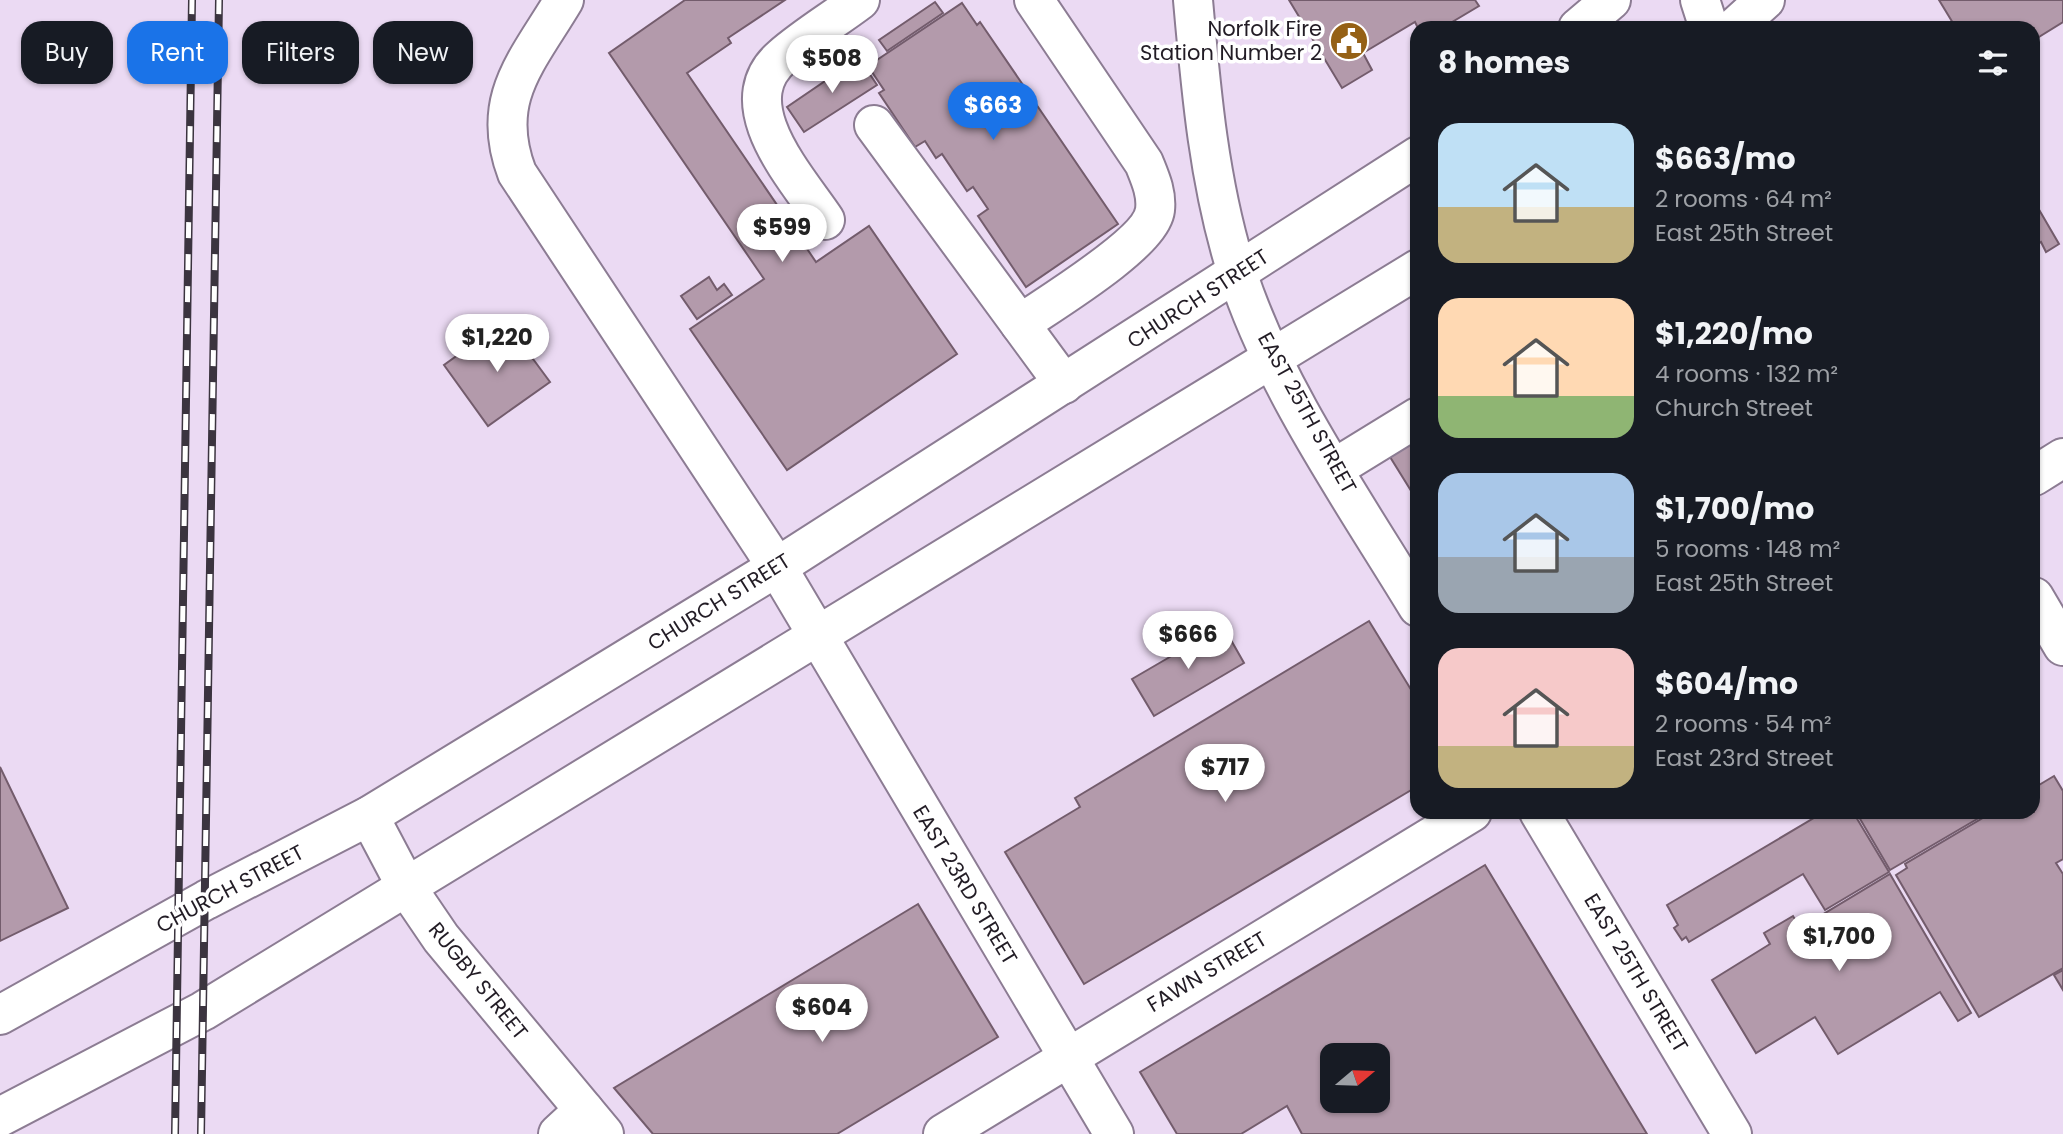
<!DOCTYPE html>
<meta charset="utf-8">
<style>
body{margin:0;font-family:Poppins,sans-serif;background:#242831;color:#f1f3f6;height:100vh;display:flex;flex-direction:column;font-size:26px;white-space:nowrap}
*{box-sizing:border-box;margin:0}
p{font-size:23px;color:#9ea1a6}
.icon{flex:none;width:38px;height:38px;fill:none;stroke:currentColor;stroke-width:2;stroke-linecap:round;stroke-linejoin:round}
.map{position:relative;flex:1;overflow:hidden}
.drawer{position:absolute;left:1410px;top:21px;width:630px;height:798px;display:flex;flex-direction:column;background:#171b24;border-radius:21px;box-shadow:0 2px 5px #0004}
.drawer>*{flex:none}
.guide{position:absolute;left:21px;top:21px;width:665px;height:63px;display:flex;gap:14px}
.needle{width:46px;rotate:71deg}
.controls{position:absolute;left:1320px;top:1043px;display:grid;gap:14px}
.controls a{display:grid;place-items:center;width:70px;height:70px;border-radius:14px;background:#171b24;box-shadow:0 2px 5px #0004;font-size:35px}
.price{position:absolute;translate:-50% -60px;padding:0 16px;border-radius:24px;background:#fff;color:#222;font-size:23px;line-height:46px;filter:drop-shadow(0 2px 4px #0008)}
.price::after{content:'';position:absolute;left:50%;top:42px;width:21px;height:16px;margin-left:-10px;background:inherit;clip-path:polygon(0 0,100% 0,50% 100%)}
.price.on{background:#1a73e8;color:#fff}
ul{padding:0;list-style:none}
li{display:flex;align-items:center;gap:21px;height:175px;padding:0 28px}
li span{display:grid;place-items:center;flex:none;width:196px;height:140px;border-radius:21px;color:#555}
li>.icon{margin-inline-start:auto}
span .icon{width:84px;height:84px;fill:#fffc;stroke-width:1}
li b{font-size:30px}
h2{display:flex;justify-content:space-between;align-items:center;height:84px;padding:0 28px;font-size:30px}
.chip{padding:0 24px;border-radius:21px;background:#171b24;box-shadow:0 2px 5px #0004;font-size:24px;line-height:63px}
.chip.on{background:#1a73e8;color:#fff}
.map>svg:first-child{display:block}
.building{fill:#b39aab;stroke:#735c6c;stroke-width:2;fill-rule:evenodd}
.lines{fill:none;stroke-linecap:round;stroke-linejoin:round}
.minor-casing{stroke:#8c7c93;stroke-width:42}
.major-casing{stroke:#8c7c93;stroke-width:42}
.minor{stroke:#fff;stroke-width:38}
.major{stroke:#fff;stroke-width:38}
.rail-casing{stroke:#3b343f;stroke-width:8}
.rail{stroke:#fff;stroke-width:5;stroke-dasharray:16;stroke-linecap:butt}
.labels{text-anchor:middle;stroke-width:7;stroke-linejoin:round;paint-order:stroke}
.poi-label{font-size:21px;fill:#221c25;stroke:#fff;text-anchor:end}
.street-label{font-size:21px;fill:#221c25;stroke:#fff}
</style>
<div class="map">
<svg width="2063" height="1134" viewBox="0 0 2063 1134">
<rect width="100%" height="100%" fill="#ebdaf3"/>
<g class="building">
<polygon points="685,0 785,0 728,38 731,43 687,73 816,262 869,226 957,354 787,470 690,329 764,279 609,53"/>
<polygon points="1289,0 1475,0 1479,6 1442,28 1418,28 1415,22 1363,53 1372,70 1342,88"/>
<polygon points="1939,0 2063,0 2063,22 2034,40 2034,28 1956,28"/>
<polygon points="935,2 943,13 887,51 879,40"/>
<polygon points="962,3 977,25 980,22 1118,224 1026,287 978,216 988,209 973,187 967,191 942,154 936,158 925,141 915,147 879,93 884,90 868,66"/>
<polygon points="859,58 877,85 804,132 787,107"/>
<polygon points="2034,201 2059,244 2046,252 2041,242 2034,246"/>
<polygon points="709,277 717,290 724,284 732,295 697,319 681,296"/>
<polygon points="505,321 550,382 488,426 444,365"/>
<polygon points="1418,434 1418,502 1387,452"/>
<polygon points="1369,621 1418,701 1418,786 1084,984 1005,852 1080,807 1075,798"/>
<polygon points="1223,626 1244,663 1154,716 1132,679"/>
<polygon points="0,767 68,908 0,941"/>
<polygon points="2054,776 2063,791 2063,859 2056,863 2063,874 2063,968 1979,1017 1896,875 1907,868 1905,864 1993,812 2034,812 2034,788"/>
<polygon points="1824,812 1853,812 1889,872 1825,910 1803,874 1689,942 1686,937 1682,940 1674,928 1678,925 1667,905"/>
<polygon points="1856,812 1989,812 1890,870"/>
<path d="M1485 865 1647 1134H1302L1287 1106 1241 1134H1177L1140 1072ZM1332 1055H1377V1101H1332Z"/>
<polygon points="1890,874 1971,1013 1958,1021 1940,992 1838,1054 1815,1017 1756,1053 1712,980 1770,944 1764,933 1793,916 1800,928"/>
<polygon points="918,904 998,1037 837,1134 653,1134 614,1088"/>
<polygon points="2063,970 2063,990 2054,975"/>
</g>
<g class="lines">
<g class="minor-casing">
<g id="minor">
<path d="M564 0C527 62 489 99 517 173L777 567 1114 1134"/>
<path d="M1193 0C1201 91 1209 184 1237 272 1274 388 1355 503 1418 607"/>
<polyline points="874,125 1064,384"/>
<path d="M825 220C797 178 728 104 782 57 806 36 835 19 860 0"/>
<path d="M1020 324C1049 304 1151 243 1155 210 1157 193 1150 178 1144 163L1034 0"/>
<polyline points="1335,468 1418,417"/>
<polyline points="2034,476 2063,458"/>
<polyline points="1539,812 1732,1134"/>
<polyline points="369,816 407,888 441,938 604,1134"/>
<polyline points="558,1134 584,1110"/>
<polyline points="943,1134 1472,812"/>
</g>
</g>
<g class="major-casing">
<g id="major">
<polyline points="1700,0 1709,28"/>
<polyline points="1578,28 1611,0"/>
<polyline points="1734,28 1765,0"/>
<polyline points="2034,597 2063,646"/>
<polyline points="0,1015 206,900 369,816 777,567 1418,156"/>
<polyline points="0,1117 203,1011 1418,269"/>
</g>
</g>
<use href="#minor" class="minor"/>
<use href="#major" class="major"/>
<g class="rail-casing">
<g id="rail">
<polyline points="175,1134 192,0"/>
<polyline points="201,1134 219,0"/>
</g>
</g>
<use href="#rail" class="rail"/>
</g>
<defs>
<g id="civic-disc" transform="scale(2.0125)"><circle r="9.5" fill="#956116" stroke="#fff"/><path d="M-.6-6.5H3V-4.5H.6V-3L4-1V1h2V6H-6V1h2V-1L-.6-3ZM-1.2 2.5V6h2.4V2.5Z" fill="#fff"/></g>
</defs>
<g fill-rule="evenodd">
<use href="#civic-disc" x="1349" y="41"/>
</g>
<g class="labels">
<g class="poi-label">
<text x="1322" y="36">Norfolk Fire<tspan x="1322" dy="24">Station Number 2</tspan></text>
</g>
<g class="street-label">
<text transform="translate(1198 299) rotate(-33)" y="7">CHURCH STREET</text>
<text transform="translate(1307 413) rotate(61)" y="7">EAST 25TH STREET</text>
<text transform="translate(719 602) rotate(-32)" y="7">CHURCH STREET</text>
<text transform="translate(965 885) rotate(59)" y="7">EAST 23RD STREET</text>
<text transform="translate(230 889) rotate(-28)" y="7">CHURCH STREET</text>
<text transform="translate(1207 972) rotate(-31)" y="7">FAWN STREET</text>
<text transform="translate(1636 973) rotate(59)" y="7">EAST 25TH STREET</text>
<text transform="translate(478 981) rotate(51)" y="7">RUGBY STREET</text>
</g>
</g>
</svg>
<div class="controls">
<a><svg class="needle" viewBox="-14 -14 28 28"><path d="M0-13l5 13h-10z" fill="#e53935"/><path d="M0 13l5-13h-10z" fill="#9ea1a6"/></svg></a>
</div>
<b class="price" style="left:832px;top:95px">$508</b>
<b class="price on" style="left:993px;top:142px">$663</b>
<b class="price" style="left:782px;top:264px">$599</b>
<b class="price" style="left:497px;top:374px">$1,220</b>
<b class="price" style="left:1188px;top:671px">$666</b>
<b class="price" style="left:1225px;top:804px">$717</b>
<b class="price" style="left:1839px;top:973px">$1,700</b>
<b class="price" style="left:822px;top:1044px">$604</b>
<div class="guide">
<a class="chip">Buy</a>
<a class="chip on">Rent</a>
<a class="chip">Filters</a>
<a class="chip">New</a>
</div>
<section class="drawer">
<h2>8 homes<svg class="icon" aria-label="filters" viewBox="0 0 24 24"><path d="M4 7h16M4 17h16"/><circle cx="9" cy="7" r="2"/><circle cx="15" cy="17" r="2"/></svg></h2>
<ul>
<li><span style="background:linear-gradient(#bfe0f5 60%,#c2b280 0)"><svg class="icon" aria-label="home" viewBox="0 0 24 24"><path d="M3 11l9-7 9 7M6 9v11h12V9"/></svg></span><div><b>$663/mo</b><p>2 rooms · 64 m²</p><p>East 25th Street</p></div></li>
<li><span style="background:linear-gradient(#ffd9b3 70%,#8fb573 0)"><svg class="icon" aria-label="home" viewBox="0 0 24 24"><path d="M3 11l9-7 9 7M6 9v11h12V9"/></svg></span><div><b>$1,220/mo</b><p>4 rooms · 132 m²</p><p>Church Street</p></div></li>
<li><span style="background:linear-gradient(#a9c7e8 60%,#9aa5b1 0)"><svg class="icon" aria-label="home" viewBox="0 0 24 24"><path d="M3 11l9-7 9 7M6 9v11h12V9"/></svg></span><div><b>$1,700/mo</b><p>5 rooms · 148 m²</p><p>East 25th Street</p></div></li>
<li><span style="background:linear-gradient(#f6c9c9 70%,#c2b280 0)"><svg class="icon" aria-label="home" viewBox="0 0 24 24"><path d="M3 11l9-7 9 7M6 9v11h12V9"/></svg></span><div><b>$604/mo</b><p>2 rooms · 54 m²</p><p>East 23rd Street</p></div></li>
</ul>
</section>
</div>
